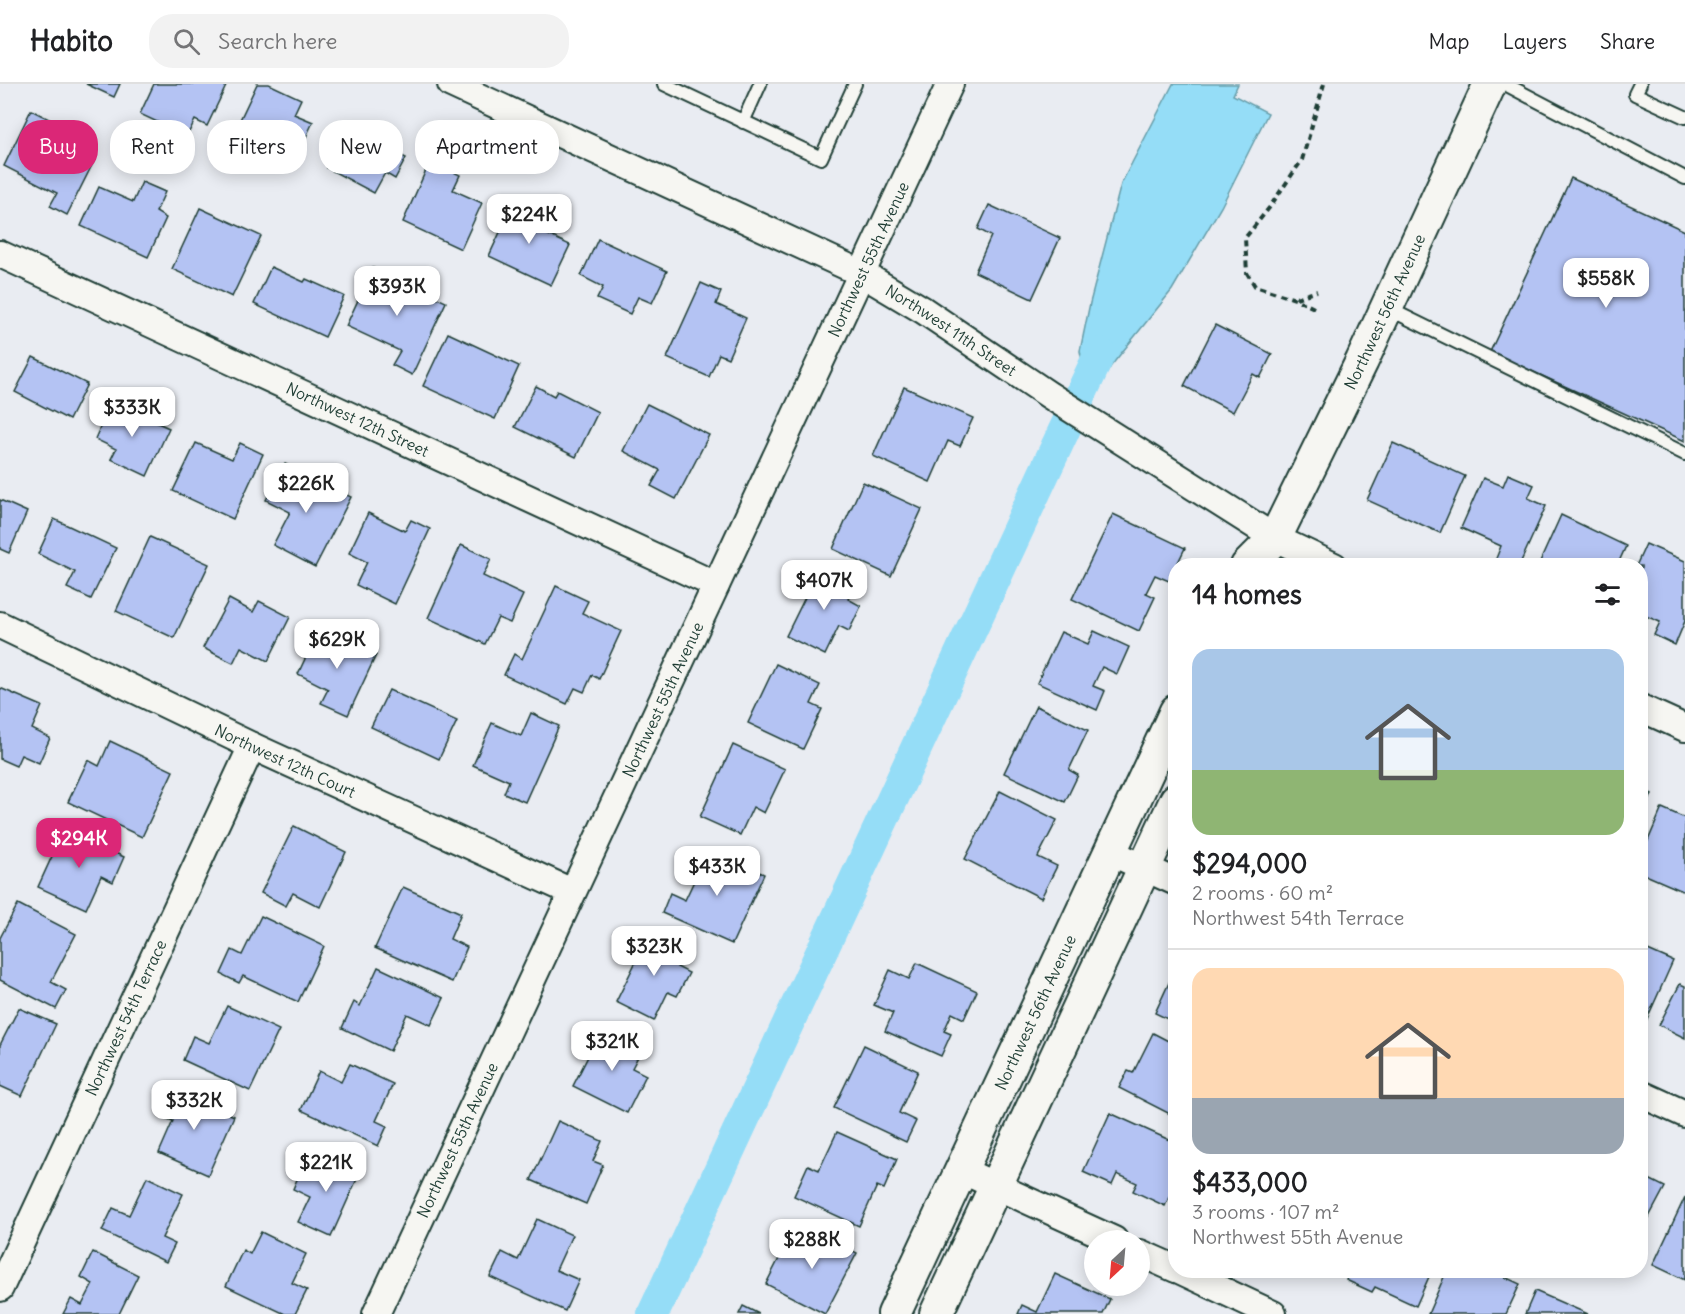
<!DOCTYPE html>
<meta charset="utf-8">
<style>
body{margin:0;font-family:Delius,sans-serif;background:#f2f2f2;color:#202124;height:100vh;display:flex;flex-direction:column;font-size:22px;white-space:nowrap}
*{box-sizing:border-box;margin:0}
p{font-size:20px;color:#757577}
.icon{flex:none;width:33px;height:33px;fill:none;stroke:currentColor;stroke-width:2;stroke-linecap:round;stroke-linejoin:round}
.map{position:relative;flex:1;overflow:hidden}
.details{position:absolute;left:1168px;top:474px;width:480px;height:720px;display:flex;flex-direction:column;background:#fff;border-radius:24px;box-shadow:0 3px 15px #0003}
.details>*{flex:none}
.banner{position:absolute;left:18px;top:36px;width:570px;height:54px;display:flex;gap:12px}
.needle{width:39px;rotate:206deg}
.buttons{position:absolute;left:1084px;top:1146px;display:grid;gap:12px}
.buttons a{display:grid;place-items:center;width:66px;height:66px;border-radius:50%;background:#fff;box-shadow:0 3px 15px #0003;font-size:30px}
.price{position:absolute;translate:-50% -51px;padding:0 14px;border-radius:12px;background:#fff;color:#222;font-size:20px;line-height:39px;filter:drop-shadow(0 2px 3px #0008)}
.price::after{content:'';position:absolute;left:50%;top:36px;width:18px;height:14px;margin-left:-9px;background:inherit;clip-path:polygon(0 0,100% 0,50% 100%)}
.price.selected{background:#db2777;color:#fff}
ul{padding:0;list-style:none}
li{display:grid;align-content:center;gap:12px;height:318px;padding:0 24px}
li+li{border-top:2px solid #e0e0e0}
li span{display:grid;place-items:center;height:186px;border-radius:18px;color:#555}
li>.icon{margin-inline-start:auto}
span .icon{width:108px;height:108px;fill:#fffc;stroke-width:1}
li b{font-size:26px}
h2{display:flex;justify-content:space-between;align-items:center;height:72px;padding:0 24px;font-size:26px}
.tag{padding:0 21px;border-radius:24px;background:#fff;box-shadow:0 3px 15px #0003;font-size:21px;line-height:54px}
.tag.selected{background:#db2777;color:#fff}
header{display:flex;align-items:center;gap:36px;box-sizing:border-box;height:84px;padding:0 30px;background:#fff;border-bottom:2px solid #e0e0e0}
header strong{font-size:28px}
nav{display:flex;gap:33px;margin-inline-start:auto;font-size:21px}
.search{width:420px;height:54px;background:#f2f2f2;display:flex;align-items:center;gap:15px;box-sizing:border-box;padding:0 21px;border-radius:24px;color:#757577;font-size:22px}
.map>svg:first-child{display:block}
.water{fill:#95ddf7;stroke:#669da9;stroke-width:1.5}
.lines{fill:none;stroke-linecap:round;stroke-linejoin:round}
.canal{stroke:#95ddf7;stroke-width:32}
.building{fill:#b4c3f3;stroke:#1f3d34;stroke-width:1.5}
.service-casing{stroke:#1f3d34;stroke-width:16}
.minor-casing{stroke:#1f3d34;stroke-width:30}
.tertiary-casing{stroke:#1f3d34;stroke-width:36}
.path{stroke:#1f3d34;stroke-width:4;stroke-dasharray:6 4.5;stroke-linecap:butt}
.service{stroke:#f6f6f2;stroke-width:12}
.minor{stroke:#f6f6f2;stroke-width:26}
.tertiary{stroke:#f6f6f2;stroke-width:32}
.labels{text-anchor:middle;stroke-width:5;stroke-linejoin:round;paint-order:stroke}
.street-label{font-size:16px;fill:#1f3d34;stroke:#f6f6f2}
</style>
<header>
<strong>Habito</strong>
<div class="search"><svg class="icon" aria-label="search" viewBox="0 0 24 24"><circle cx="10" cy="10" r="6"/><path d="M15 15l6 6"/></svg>Search here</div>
<nav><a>Map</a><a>Layers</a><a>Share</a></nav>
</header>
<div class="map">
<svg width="1685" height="1230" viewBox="0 0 1685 1230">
<rect width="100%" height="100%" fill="#e9ecf2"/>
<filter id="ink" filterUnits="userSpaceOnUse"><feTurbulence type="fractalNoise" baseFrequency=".0167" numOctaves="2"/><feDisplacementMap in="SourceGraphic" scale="12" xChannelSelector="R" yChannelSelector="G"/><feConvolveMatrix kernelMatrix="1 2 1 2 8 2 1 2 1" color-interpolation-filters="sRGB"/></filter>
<g filter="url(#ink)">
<polygon class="water" points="1173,0 1238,0 1233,11 1268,29 1221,123 1172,206 1111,282 1097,306 1087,310 1079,305 1079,302 1076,295 1083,281 1080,267 1090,219 1121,100"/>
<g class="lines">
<polyline class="canal" points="653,1230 1100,269"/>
</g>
<g class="building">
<polygon points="86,0 120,0 114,13"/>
<polygon points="154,0 227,0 207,42 195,36 187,52 140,30"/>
<polygon points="257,0 269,0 301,15 294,30 313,38 291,85 230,57"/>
<polygon points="31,26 55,38 48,53 94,77 67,131 50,122 57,109 4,82"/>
<polygon points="351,37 377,50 373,57 406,74 395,95 385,89 374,109 327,84"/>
<polygon points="430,77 460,91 453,106 482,119 461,165 403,138"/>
<polygon points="1571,94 1685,147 1685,357 1490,268"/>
<polygon points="142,98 165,108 156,128 166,134 148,173 81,142 99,103 133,118"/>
<polygon points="516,114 540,124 531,143 570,161 551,201 489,172"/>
<polygon points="989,121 1060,154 1032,215 975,188 991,152 978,145"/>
<polygon points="200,124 261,152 232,213 172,185"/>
<polygon points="598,155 667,187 652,219 638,213 630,230 597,215 603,203 581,192"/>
<polygon points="271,183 304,198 306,195 344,212 325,253 254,220"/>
<polygon points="373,184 446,218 412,291 392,281 400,267 346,242"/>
<polygon points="701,199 721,208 716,220 746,234 728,274 719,270 709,293 667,274"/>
<polygon points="1215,241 1272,270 1260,294 1253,290 1233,328 1184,302"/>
<polygon points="448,249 519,282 495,335 423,302"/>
<polygon points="33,273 87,300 69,336 15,308"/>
<polygon points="536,302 554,312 557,307 598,328 576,373 515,343"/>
<polygon points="904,303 973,334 960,362 948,357 930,398 873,372"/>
<polygon points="111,318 169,344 147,392 111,375 116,365 95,355"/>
<polygon points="647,320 709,351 676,415 651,402 660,386 623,367"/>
<polygon points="196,359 232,375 240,359 263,370 233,435 173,407"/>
<polygon points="1393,359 1465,392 1440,449 1367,416"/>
<polygon points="285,380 351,413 315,483 273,461 290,428 266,416"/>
<polygon points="1508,390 1534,401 1528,414 1546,422 1519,482 1506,482 1495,477 1501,462 1461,444 1483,394 1503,402"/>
<polygon points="863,398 922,425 891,492 833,465"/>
<polygon points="0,416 27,428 9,469 0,465"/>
<polygon points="368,429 405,447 411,436 430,445 395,520 356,501 367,478 349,469"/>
<polygon points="1113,430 1185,464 1169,497 1155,491 1146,509 1155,513 1139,547 1072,515"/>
<polygon points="1561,431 1626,462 1617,482 1538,482"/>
<polygon points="54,435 116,464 91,515 67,504 75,488 38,470"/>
<polygon points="150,453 209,480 174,554 116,527"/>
<polygon points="1646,460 1685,477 1685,537 1675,561 1654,551 1660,538 1641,530 1641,482 1636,482"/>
<polygon points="461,461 491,475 483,492 523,511 510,539 498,534 485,560 428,534"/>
<polygon points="821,481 856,499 848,515 861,522 849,547 839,542 825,571 786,552"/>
<polygon points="556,502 588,517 582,529 621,547 599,595 592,591 584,608 575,604 567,620 504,591 514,570 522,575"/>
<polygon points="229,515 253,528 259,517 290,533 268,577 241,563 233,579 203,564"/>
<polygon points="319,545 376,571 348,631 321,619 328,605 298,590"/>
<polygon points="1094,547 1129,563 1117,590 1102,583 1093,602 1105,607 1097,626 1037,599 1061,548 1088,560"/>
<polygon points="776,580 820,601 811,620 822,625 803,665 748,639"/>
<polygon points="0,604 42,622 32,645 50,654 39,679 21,671 16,682 0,675"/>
<polygon points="389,606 457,637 439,675 371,643"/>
<polygon points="1036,622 1088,646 1069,686 1078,691 1065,718 1004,689"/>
<polygon points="531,629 559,642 525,718 504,709 509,697 473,681 492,639 521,652"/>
<polygon points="110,657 173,687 142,753 68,718 88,676 99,682"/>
<polygon points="733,661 785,685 764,729 753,723 740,751 700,733"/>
<polygon points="1641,705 1652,710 1641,735"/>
<polygon points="1000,707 1057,736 1038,773 1057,782 1041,814 965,775"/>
<polygon points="1662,724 1685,734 1685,808 1641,789 1641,773"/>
<polygon points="294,742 346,768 320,823 293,809 286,822 261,809"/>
<polygon points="64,746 124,773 113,798 101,792 86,825 38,803"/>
<polygon points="709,765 764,790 732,860 662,829 670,809 685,816"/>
<polygon points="403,803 461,829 450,855 467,863 452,898 375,864"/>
<polygon points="18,820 76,850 51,898 66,906 56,925 0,896 0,854"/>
<polygon points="261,832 324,862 298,918 243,892 239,899 221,890 232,866 242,871"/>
<polygon points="651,847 686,865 677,883 689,889 677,912 668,908 654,937 616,918"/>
<polygon points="1641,863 1673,877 1642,946 1641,945"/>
<polygon points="917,879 977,907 964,935 952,929 944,947 951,950 941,972 885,947 893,929 874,921 890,886 909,895"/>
<polygon points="378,883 444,914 431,941 407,930 390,967 342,944 354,918 360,922"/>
<polygon points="1174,888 1176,889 1176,939 1155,929"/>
<polygon points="1680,900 1685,902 1685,954 1659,941"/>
<polygon points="227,922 279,946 250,1007 183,976 193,952 209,959"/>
<polygon points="19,924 56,940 22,1012 0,1002 0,961"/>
<polygon points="602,945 642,965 632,984 646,991 627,1029 573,1002"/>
<polygon points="1153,949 1176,961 1176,1023 1172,1031 1119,1004 1128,987 1133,989"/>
<polygon points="864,961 918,987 899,1029 916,1037 906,1058 834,1024"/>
<polygon points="350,980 393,1000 376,1037 387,1042 378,1062 301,1026 319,987 341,998"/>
<polygon points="172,1004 234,1032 208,1091 159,1069 173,1037 159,1031"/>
<polygon points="1110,1029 1176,1059 1170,1075 1176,1078 1176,1098 1165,1122 1133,1107 1137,1099 1117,1090 1112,1101 1083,1088"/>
<polygon points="558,1037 602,1057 593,1077 603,1081 586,1120 531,1096"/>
<polygon points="837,1048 897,1075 884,1105 877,1102 859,1142 794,1112 808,1081 819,1086"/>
<polygon points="324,1069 361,1086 331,1153 298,1138 310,1113 293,1105 301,1086 314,1092"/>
<polygon points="1641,1091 1665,1103 1641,1148"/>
<polygon points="147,1093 183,1110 162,1154 175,1160 166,1178 102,1147 113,1124 129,1131"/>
<polygon points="1685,1113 1685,1196 1653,1181"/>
<polygon points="537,1135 572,1151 556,1186 579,1196 565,1227 490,1193 502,1168 518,1176"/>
<polygon points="807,1143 857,1169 825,1230 766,1200 786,1161 795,1166"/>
<polygon points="261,1148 306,1170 292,1199 307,1206 295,1230 285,1230 226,1202 243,1166 250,1170"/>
<polygon points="93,1168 138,1191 119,1230 63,1230 71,1215 82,1221 93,1200 81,1193"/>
<polygon points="1350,1186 1432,1186 1416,1222 1375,1203 1372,1208 1346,1196"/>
<polygon points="1447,1186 1490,1186 1520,1200 1506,1230 1428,1230"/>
<polygon points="1055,1190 1110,1215 1103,1230 1018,1230 1022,1221 1037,1228"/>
<polygon points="1535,1207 1588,1230 1525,1230"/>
<polygon points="743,1222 759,1230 739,1230"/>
</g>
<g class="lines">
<g class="service-casing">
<g id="service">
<polyline points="664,0 821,74 855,0"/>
<polyline points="1505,0 1685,94"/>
<polyline points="1640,0 1635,10 1685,33"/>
<polyline points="743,38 760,0"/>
<polyline points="1387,224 1685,370"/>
</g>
</g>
<g class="minor-casing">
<g id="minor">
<path id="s1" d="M451 0 861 189 923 226 1049 311 1275 454 1334 482"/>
<path id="s2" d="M0 170 716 501"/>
<path id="s3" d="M0 541 252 662 572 808"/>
<polyline points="1641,624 1685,644"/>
<polyline points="1110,768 1176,798"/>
<polyline points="1641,1010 1685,1030"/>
<polyline points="961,1086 1114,1156"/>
<polyline points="1140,1169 1176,1185"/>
<polyline points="1179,1186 1273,1230"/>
<path id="s4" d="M0 1204 252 662"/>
<path id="s5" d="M376 1230 950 0"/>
</g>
</g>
<g class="tertiary-casing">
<g id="tertiary">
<path id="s6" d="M1247 482 1275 454 1362 277 1490 0"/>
<path id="s7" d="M894 1230 1176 627"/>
<polyline points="936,1230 1176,716"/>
</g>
</g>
<g class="path">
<polyline points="1296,214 1317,207"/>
<polyline points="1314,224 1295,215 1255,202 1247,189 1245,154 1269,124 1302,76 1324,0"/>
</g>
<use href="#service" class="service"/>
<use href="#minor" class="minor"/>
<use href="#tertiary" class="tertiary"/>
</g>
</g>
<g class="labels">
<g class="street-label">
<text dy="6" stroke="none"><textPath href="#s5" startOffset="1164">Northwest 55th Avenue</textPath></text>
<text dy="6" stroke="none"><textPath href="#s6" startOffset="291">Northwest 56th Avenue</textPath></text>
<text dy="6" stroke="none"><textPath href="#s1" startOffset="558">Northwest 11th Street</textPath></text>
<text dy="6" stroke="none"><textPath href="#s2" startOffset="394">Northwest 12th Street</textPath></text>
<text dy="6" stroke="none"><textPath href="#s5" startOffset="678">Northwest 55th Avenue</textPath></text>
<text dy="6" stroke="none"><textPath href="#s3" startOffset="316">Northwest 12th Court</textPath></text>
<text dy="6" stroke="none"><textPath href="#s7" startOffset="333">Northwest 56th Avenue</textPath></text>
<text dy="6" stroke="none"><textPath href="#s4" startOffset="298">Northwest 54th Terrace</textPath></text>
<text dy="6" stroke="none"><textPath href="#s5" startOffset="192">Northwest 55th Avenue</textPath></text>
</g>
</g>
</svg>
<div class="buttons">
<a><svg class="needle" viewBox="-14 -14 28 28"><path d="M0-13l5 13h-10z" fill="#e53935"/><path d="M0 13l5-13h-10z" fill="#757577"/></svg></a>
</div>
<b class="price" style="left:529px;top:161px">$224K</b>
<b class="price" style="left:1606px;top:225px">$558K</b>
<b class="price" style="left:397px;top:233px">$393K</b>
<b class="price" style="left:132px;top:354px">$333K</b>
<b class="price" style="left:306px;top:430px">$226K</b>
<b class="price" style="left:824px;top:527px">$407K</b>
<b class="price" style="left:337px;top:586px">$629K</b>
<b class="price selected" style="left:79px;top:785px">$294K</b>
<b class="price" style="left:717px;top:813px">$433K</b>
<b class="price" style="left:654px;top:893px">$323K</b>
<b class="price" style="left:612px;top:988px">$321K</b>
<b class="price" style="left:194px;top:1047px">$332K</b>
<b class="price" style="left:326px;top:1109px">$221K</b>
<b class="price" style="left:812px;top:1186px">$288K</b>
<div class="banner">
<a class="tag selected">Buy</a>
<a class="tag">Rent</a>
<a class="tag">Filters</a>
<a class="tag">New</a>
<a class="tag">Apartment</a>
</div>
<section class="details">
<h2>14 homes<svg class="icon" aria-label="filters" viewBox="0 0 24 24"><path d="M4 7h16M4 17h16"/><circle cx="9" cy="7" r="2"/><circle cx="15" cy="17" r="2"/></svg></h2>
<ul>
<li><span style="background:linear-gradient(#a9c7e8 65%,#8fb573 0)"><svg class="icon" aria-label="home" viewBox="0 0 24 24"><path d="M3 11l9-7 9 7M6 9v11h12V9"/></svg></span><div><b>$294,000</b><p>2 rooms · 60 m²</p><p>Northwest 54th Terrace</p></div></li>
<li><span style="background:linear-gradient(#ffd9b3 70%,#9aa5b1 0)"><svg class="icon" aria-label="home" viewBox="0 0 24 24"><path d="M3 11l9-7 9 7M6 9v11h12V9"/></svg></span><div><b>$433,000</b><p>3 rooms · 107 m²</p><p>Northwest 55th Avenue</p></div></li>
</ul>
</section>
</div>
